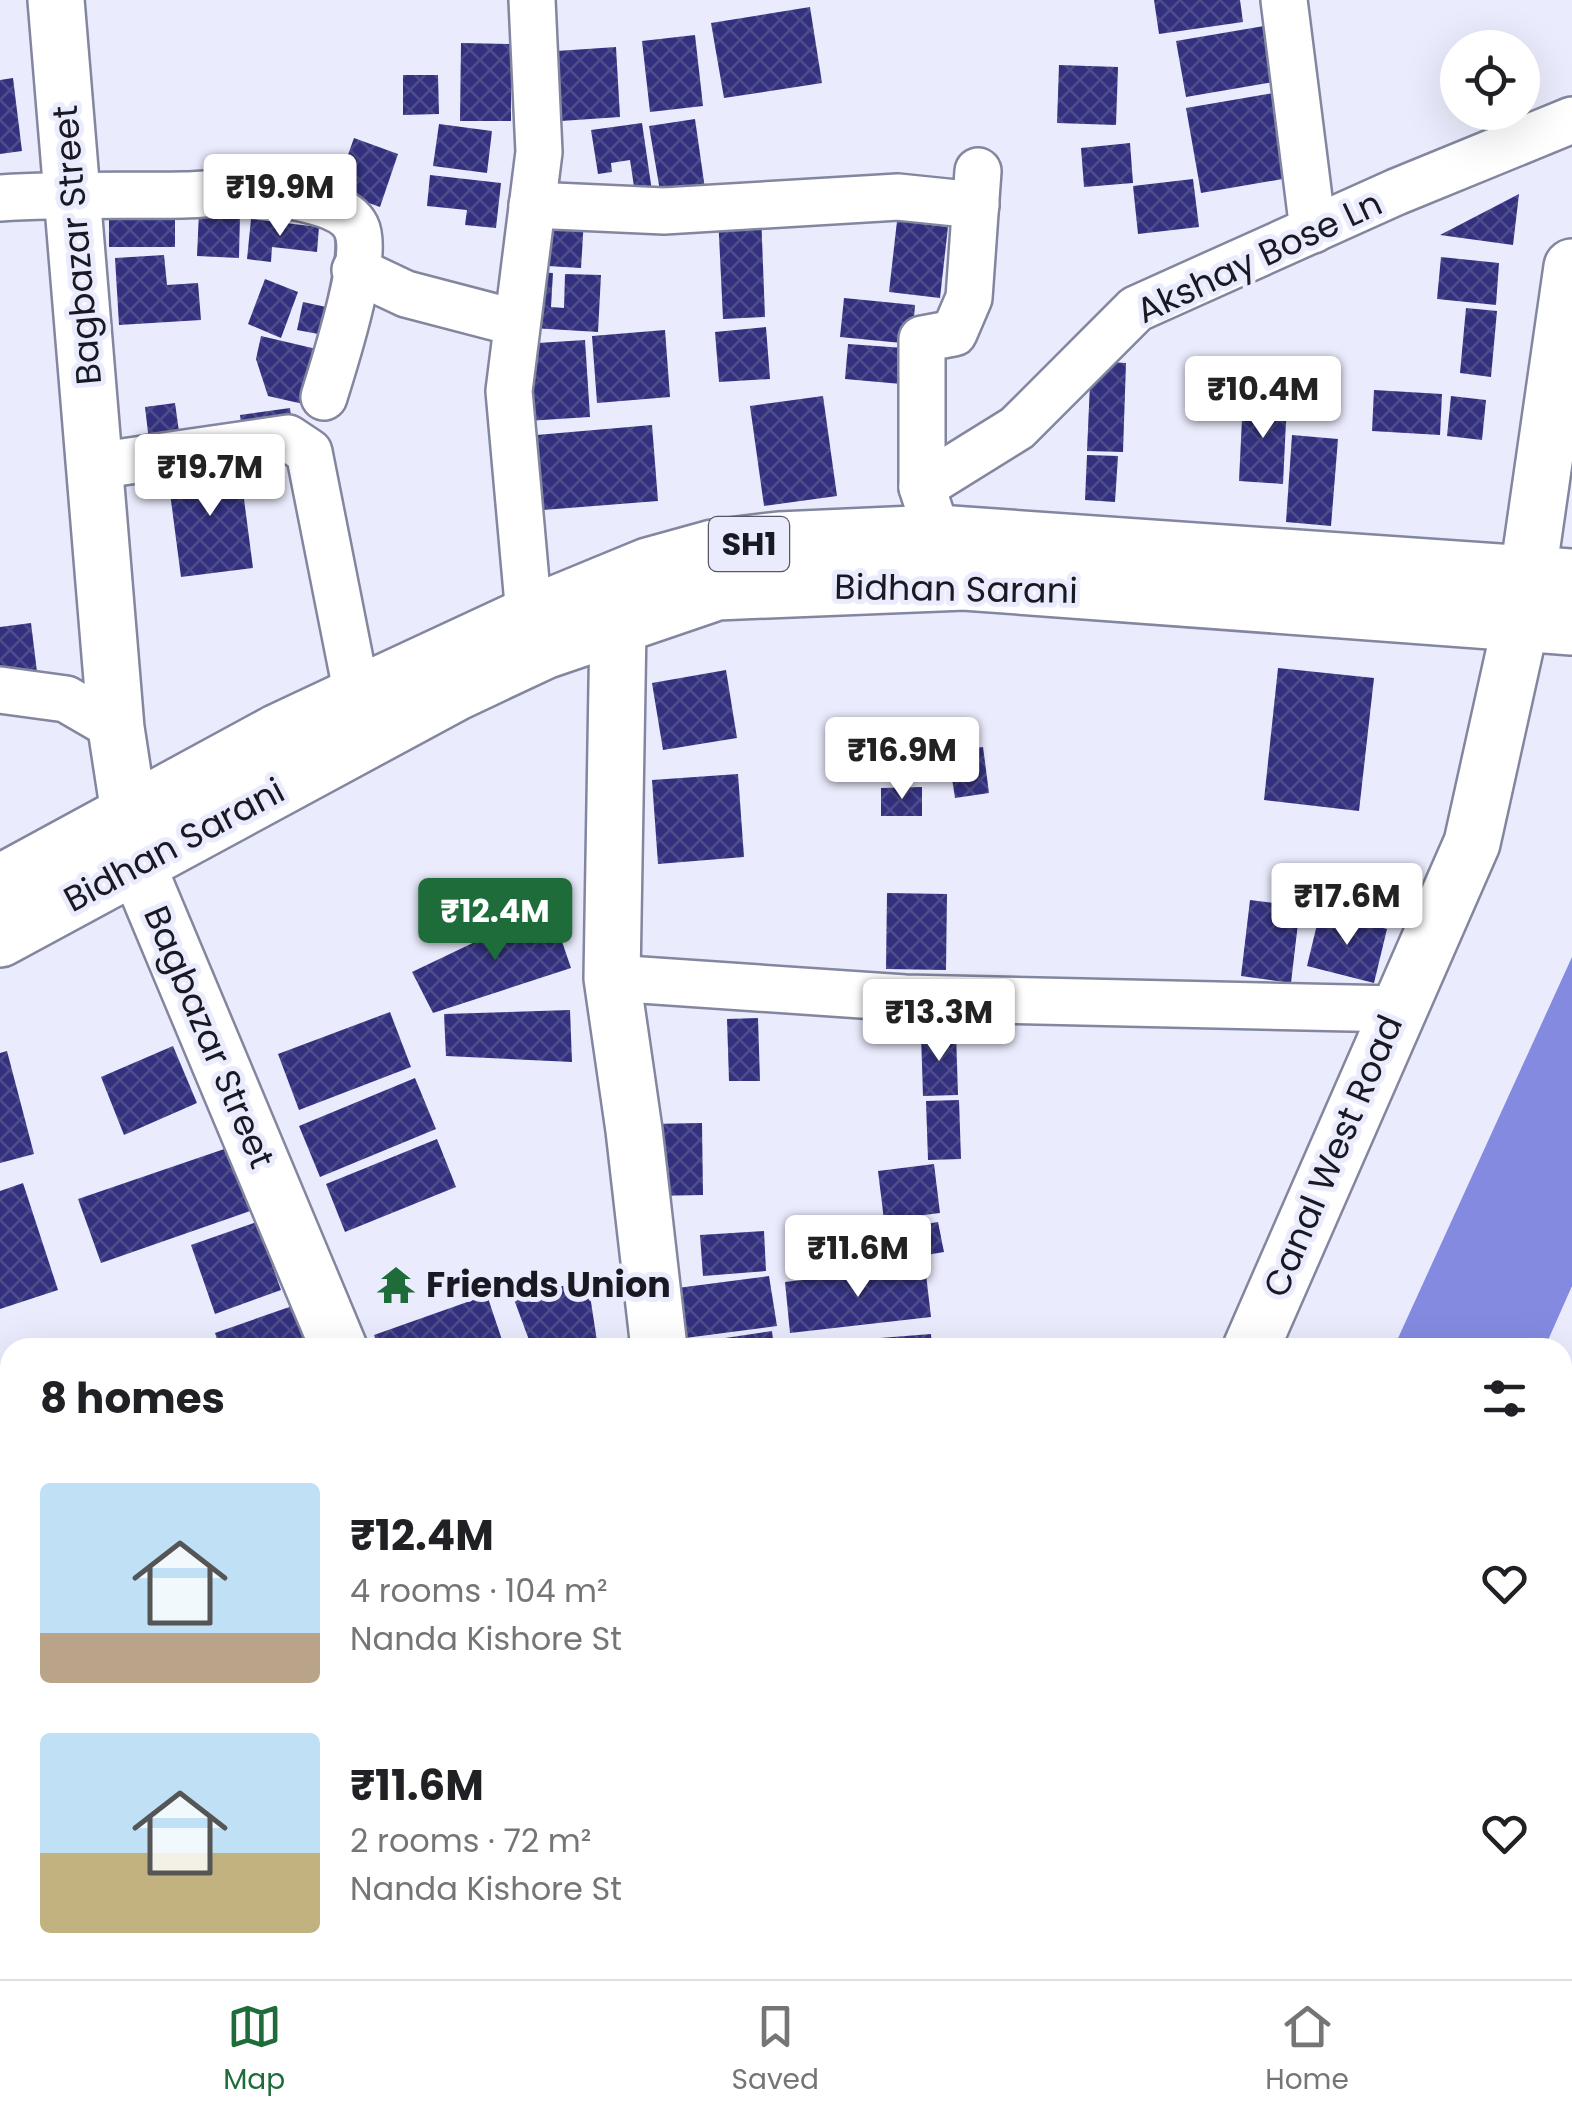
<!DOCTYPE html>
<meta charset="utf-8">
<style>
body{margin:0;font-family:Poppins,sans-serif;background:#f2f2f2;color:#202124;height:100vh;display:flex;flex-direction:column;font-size:38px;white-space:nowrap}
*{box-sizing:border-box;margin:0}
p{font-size:32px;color:#757577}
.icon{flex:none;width:55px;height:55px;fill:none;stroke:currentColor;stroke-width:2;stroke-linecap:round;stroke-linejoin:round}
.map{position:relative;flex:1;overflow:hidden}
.details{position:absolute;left:0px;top:1338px;width:1572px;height:642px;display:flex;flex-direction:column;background:#fff;border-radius:30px 30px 0 0;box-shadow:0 10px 40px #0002}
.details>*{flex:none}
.buttons{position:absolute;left:1440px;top:30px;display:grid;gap:20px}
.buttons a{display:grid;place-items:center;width:100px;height:100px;border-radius:50%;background:#fff;box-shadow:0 10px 40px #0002;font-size:50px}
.price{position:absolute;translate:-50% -85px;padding:0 22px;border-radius:10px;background:#fff;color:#222;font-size:32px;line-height:65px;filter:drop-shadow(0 2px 5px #0008)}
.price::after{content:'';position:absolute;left:50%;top:60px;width:30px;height:22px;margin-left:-15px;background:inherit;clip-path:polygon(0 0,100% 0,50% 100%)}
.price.current{background:#1f6c3b;color:#fff}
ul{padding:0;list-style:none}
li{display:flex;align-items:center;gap:30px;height:250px;padding:0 40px}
li span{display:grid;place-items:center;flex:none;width:280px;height:200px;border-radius:10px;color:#555}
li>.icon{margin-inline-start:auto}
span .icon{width:120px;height:120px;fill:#fffc;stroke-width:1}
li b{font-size:42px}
h2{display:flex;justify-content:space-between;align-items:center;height:120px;padding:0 40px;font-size:42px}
.tab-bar{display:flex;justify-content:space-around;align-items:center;height:140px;border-top:2px solid #e0e0e0;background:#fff;font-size:28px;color:#757577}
.tab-bar a{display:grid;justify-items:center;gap:5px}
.tab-bar .current{color:#1f6c3b}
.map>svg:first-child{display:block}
.water{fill:#848ae0}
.building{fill:url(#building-cross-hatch)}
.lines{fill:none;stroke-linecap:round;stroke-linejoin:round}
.minor-casing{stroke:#82869e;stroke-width:50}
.tertiary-casing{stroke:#82869e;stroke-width:60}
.secondary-casing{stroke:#82869e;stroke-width:60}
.primary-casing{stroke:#82869e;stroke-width:60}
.minor{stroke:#fff;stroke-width:45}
.tertiary{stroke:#fff;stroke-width:55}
.secondary{stroke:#fff;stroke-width:55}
.primary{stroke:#fff;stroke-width:55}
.tram{stroke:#595a66;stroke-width:2.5}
.labels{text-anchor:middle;stroke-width:10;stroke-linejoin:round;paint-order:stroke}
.shield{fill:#eaecfd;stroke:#575864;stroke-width:2.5}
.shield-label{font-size:32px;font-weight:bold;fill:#181922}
.street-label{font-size:35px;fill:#181922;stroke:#eaecfd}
.poi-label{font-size:35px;font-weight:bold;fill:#181922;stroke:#eaecfd;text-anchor:start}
</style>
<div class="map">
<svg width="1572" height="1979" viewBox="0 0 1572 1979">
<defs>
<pattern id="building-cross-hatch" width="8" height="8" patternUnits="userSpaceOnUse" patternTransform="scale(2.5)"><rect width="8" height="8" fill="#33317e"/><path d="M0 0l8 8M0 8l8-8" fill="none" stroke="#4e4c8b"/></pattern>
</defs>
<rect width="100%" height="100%" fill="#eaecfd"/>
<g class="water">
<polygon points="1572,957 1572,1286 1545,1347 1394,1347"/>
<polygon points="1117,1970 1273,1970 1269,1979 1113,1979"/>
</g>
<g class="building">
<polygon points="1154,0 1240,0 1243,22 1159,34"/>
<polygon points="810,7 822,83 724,98 711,23"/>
<polygon points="1264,26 1274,82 1186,97 1176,41"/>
<polygon points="695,35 703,106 650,112 642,41"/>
<polygon points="461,43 511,44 511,121 460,121"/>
<polygon points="616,47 620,117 546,122 542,52"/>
<polygon points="1059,65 1118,67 1116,125 1057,123"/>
<polygon points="403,75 438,75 439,114 403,115"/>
<polygon points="13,78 22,151 0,154 0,80"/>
<polygon points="1279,92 1294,177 1201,193 1186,108"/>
<polygon points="695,119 706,196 662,203 649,126"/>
<polygon points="642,123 653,198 636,200 630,160 611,163 612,172 598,174 591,130"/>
<polygon points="439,124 492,131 487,173 433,166"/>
<polygon points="354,138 398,154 380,207 335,191"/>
<polygon points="1130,143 1133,183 1084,187 1081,148"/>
<polygon points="430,175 501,183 496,228 465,225 467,210 427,206"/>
<polygon points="1193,179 1199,227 1138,234 1133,186"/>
<polygon points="1519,194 1513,245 1440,235"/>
<polygon points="109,206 175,207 175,247 109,247"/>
<polygon points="199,211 240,213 239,258 197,256"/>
<polygon points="761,213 765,317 723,319 718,215"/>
<polygon points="533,216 584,219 581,268 531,265"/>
<polygon points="251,219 319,227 317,252 272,247 271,262 247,259"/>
<polygon points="897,221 948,227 940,298 889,292"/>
<polygon points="164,255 167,285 198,283 201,320 119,325 115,258"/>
<polygon points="1441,257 1499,263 1496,305 1437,299"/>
<polygon points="535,272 553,273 551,307 564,308 565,274 601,275 598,332 532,328"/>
<polygon points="265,279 298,292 281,338 248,324"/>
<polygon points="844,298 915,305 912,344 840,337"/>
<polygon points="303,302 340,310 334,337 297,330"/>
<polygon points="1466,308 1497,311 1491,377 1460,373"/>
<polygon points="766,327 770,379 719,382 715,332"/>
<polygon points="665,330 670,397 597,403 592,336"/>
<polygon points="261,336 325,351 312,406 268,396 256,359"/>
<polygon points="585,340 590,417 526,421 522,344"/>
<polygon points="848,344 904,348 901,384 845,379"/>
<polygon points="1091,361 1126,363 1123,452 1087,451"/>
<polygon points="1374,390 1442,394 1440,435 1372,431"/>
<polygon points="823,396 837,496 764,506 750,406"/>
<polygon points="1451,396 1486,400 1482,440 1447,436"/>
<polygon points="1243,398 1287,401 1283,484 1239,481"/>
<polygon points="175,403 181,446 150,450 145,407"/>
<polygon points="290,408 293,433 243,439 240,415"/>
<polygon points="652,425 658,501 530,511 525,436"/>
<polygon points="1292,435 1338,439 1331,526 1286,522"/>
<polygon points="1087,455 1118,456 1115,502 1085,500"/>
<polygon points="239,461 253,568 181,577 167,470"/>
<polygon points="31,623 38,680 0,681 0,627"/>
<polygon points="1278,668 1374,678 1359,811 1264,800"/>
<polygon points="726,670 737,738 663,750 652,683"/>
<polygon points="983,747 989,793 955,798 948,752"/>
<polygon points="738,774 744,857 658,864 652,780"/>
<polygon points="922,787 922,816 881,816 881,788"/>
<polygon points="887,893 947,894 946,970 886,969"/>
<polygon points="1250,900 1300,906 1291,983 1241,976"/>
<polygon points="550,906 571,968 433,1013 412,972"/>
<polygon points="1320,912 1387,929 1374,983 1307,966"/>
<polygon points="570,1010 572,1062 446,1056 444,1014"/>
<polygon points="390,1012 411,1067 299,1110 278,1054"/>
<polygon points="758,1018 760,1081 729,1081 727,1019"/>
<polygon points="956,1033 958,1095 923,1096 921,1034"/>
<polygon points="173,1046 197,1103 124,1135 101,1077"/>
<polygon points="7,1051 34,1154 0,1163 0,1053"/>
<polygon points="415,1078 436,1129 320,1177 299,1126"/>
<polygon points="959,1100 961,1159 928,1160 926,1101"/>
<polygon points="702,1123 703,1195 650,1196 649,1124"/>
<polygon points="437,1139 456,1187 345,1232 326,1184"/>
<polygon points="236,1145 259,1208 101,1263 78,1199"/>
<polygon points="934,1164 940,1213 884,1220 878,1171"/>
<polygon points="23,1183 58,1290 0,1309 0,1191"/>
<polygon points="257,1222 281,1290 215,1314 191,1245"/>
<polygon points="938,1222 944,1252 868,1265 863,1235"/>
<polygon points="764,1231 766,1271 703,1276 700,1235"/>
<polygon points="925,1266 931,1317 790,1333 785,1282"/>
<polygon points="769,1276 777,1326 670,1340 662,1290"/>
<polygon points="588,1282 598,1348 532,1348 512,1294"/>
<polygon points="487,1295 503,1343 489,1348 379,1348 374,1335"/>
<polygon points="298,1304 313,1348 220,1348 215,1333"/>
<polygon points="772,1331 774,1348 678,1348 678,1345"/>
<polygon points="931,1334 932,1348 791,1348 791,1345"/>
<polygon points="10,1424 10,1473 0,1459 0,1431"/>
<polygon points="0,1502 10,1513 10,1577 0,1566"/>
<polygon points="0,1836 10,1847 10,1908 0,1917"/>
<polygon points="810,1970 899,1970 896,1979 833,1979"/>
</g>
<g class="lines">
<g class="minor-casing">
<g id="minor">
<polyline points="532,0 539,152 509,391 529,615 541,644"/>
<polyline points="1284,0 1313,230"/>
<path d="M0 198C61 194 121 196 183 195 212 195 245 188 274 193 297 197 345 204 356 227 370 255 334 364 324 397"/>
<polyline points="532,205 664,211 898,197 976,205"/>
<polyline points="355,270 406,294 517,323"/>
<polyline points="95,466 288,438 309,452 357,695"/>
<polyline points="922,487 922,339 954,333 969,298 978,171"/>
<polyline points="935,567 937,533 922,487 1017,428 1136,309 1396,192 1572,120"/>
<polyline points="0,690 66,699 116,728"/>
<polyline points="612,978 905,998 1397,1009"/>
</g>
</g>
<g class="tertiary-casing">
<g id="tertiary">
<polyline points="56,0 116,728 137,865 339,1348"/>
<polyline points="605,584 618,626 612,978 634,1130 659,1348"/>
<polyline points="451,1979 466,1970"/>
</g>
</g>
<g class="secondary-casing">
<g id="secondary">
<polyline points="1251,1348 1472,843 1521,622 1572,267"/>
<polyline points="1562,1591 1572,1570"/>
<polyline points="980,1979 984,1970"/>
<polyline points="1381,1979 1385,1970"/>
</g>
</g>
<g class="primary-casing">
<g id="primary">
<polyline points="0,883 276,733 357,695 529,615 648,566 713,548 779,540 937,533 1572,577"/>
<polyline points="0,939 457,692 544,651 717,592 964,582 1572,627"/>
<polyline points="0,1583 10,1595"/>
<polyline points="0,1660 10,1673"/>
<polyline points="245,1970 252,1979"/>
<polyline points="322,1970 329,1979"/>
</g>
</g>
<use href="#minor" class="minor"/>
<use href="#tertiary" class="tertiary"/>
<use href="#secondary" class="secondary"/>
<use href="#primary" class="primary"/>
<g class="tram">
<polyline points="0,1665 10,1677"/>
<polyline points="0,1687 10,1698"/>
<polyline points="248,1970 256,1979"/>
<polyline points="267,1970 275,1979"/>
</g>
</g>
<defs>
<g id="temple-bare" transform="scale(3)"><path d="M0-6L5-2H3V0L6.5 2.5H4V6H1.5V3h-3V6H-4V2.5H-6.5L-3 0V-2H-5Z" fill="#1f6c3b" stroke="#eaecfd" stroke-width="2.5" paint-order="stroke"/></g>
</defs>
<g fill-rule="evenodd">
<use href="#temple-bare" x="396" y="1285"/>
</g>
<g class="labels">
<rect class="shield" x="709" y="517" width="80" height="54" rx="8"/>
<g class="shield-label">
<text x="749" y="555">SH1</text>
</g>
<g class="street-label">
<text transform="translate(77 245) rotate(-95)" y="12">Bagbazar Street</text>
<text transform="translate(1259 257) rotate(-25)" y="12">Akshay Bose Ln</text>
<text transform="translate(956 589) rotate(1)" y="12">Bidhan Sarani</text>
<text transform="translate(174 845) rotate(-28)" y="12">Bidhan Sarani</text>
<text transform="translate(209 1037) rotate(67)" y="12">Bagbazar Street</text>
<text transform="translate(1333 1156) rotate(-67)" y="12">Canal West Road</text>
</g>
<g class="poi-label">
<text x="426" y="1297">Friends Union</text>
</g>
</g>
</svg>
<div class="buttons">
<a><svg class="icon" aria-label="locate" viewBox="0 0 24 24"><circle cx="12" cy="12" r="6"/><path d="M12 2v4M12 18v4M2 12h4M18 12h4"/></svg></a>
</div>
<b class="price" style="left:280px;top:239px">₹19.9M</b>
<b class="price" style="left:1263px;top:441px">₹10.4M</b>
<b class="price" style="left:210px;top:519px">₹19.7M</b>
<b class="price" style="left:902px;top:802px">₹16.9M</b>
<b class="price" style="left:1347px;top:948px">₹17.6M</b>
<b class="price current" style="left:495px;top:963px">₹12.4M</b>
<b class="price" style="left:939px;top:1064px">₹13.3M</b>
<b class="price" style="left:858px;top:1300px">₹11.6M</b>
<section class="details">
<h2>8 homes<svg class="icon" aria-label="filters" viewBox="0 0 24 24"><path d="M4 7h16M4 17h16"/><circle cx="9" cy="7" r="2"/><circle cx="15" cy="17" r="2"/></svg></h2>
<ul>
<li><span style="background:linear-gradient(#bfe0f5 75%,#b9a48a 0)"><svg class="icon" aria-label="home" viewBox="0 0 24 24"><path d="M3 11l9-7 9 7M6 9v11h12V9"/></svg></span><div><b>₹12.4M</b><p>4 rooms · 104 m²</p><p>Nanda Kishore St</p></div><svg class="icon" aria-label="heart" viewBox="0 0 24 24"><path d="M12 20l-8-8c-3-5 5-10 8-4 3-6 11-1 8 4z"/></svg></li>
<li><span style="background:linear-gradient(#bfe0f5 60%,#c2b280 0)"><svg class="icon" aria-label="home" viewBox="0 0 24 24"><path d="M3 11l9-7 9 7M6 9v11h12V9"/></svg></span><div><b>₹11.6M</b><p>2 rooms · 72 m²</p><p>Nanda Kishore St</p></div><svg class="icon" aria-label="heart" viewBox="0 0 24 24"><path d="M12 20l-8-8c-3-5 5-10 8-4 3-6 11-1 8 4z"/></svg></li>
</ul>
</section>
</div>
<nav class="tab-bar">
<a class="current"><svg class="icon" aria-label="map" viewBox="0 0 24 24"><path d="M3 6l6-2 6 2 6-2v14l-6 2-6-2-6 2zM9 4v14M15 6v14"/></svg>Map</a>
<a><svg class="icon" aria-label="saved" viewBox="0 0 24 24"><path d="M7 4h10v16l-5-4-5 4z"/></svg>Saved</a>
<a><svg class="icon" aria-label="home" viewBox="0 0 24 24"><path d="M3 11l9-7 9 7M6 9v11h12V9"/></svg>Home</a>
</nav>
